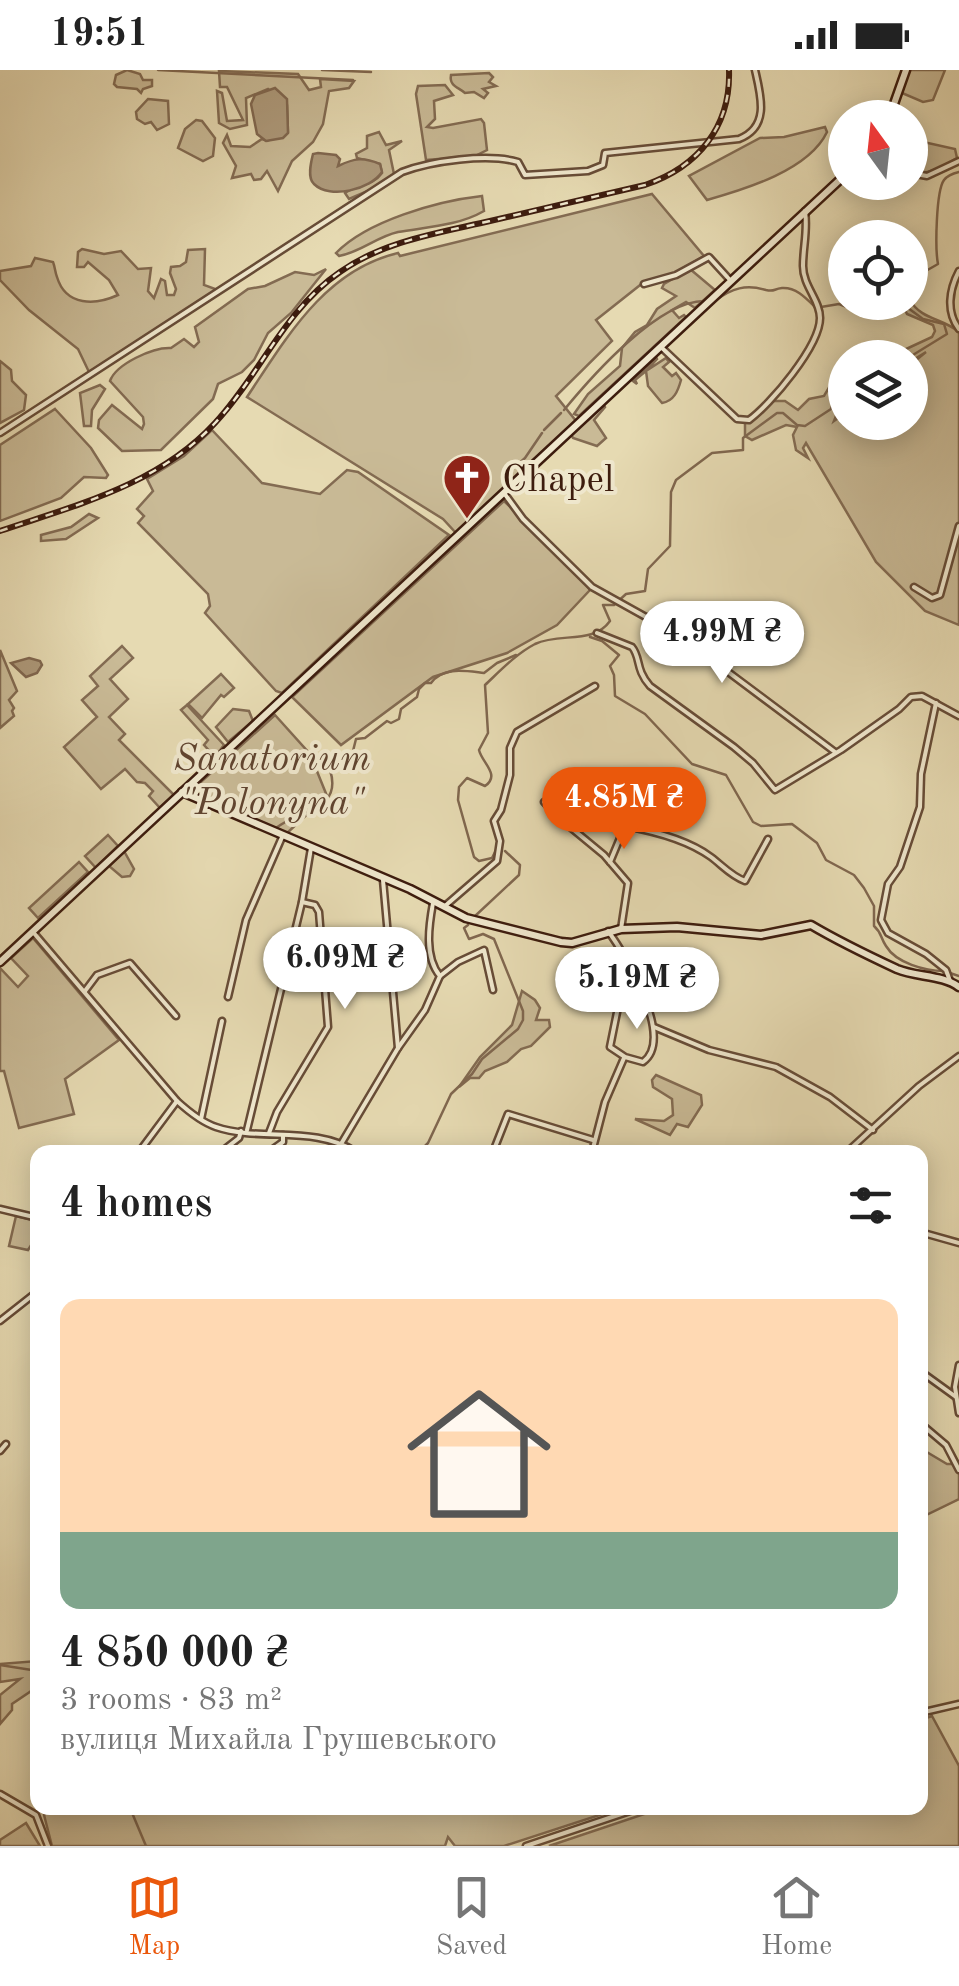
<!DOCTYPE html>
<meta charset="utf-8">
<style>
body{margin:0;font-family:"Old Standard TT",serif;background:#f6f6f6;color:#222;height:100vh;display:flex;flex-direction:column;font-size:38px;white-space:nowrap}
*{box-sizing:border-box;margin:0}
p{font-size:32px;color:#767676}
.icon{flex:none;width:55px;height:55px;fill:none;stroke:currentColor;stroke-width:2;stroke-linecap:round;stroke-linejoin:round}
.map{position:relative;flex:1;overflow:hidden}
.side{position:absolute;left:30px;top:1075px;width:898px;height:670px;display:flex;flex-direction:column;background:#fff;border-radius:20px;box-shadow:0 5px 25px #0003}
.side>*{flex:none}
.needle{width:65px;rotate:345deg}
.controls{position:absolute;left:828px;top:30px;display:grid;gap:20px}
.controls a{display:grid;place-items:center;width:100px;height:100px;border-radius:50%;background:#fff;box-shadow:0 5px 25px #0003;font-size:50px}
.price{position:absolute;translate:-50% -85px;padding:0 22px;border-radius:35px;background:#fff;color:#222;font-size:32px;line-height:65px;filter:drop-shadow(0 2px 5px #0008)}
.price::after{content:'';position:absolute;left:50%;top:60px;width:30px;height:22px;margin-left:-15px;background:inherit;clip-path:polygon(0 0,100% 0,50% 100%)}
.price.current{background:#ea580c;color:#fff}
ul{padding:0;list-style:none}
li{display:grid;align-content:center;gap:20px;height:530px;padding:0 30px}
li+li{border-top:2px solid #e0e0e0}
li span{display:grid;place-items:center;height:310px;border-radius:20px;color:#555}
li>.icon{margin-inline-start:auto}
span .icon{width:180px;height:180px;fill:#fffc;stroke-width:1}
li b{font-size:42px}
h2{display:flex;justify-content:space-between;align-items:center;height:120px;padding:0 30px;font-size:42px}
.status{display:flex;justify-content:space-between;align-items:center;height:70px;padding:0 50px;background:#fff;direction:ltr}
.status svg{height:28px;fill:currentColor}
.dock{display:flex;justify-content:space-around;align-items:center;height:140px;border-top:2px solid #e0e0e0;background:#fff;font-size:28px;color:#767676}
.dock a{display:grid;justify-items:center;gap:5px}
.dock .current{color:#ea580c}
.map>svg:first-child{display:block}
.green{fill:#c9ba96;stroke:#836b52;stroke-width:2.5}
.water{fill:#ad997a;stroke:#80674f;stroke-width:2.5}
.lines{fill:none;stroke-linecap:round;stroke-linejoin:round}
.stream{stroke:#80674f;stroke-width:2.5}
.street-casing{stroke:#674c37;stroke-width:9}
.secondary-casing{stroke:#3d1c0e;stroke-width:11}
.street{stroke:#efe7cd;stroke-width:4}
.secondary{stroke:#efe7cd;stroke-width:6}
.rail-casing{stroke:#3d1c0e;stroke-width:6}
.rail{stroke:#efe7cd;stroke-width:2.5;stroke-dasharray:8;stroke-linecap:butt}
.labels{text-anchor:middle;stroke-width:8;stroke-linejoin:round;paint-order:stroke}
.poi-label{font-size:38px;fill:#3d1c0e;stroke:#efe7cd;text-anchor:start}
.park-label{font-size:38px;font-style:italic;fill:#604430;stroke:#efe7cd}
</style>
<div class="status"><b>19:51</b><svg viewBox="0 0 49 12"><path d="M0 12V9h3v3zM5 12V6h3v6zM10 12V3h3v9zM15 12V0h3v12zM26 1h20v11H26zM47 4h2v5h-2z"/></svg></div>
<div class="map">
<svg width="959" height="1776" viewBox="0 0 959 1776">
<rect width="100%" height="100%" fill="#e6dab2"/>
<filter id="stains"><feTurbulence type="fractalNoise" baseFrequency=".002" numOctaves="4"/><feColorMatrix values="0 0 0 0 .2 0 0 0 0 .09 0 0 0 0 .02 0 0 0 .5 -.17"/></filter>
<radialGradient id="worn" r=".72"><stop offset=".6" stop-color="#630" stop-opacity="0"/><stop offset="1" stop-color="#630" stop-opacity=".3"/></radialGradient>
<g class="green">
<polygon points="127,0 140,4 143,10 152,10 152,16 143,19 141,23 137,19 117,17 114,14 116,5"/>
<polygon points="909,0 945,0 933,30 923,32 902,23"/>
<polygon points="219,1 298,4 309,20 321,17 320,9 354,11 349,18 329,21 323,54 313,72 292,91 278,121 267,101 261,109 254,110 251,104 232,108 236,96 223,73 227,65 231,76 250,77 262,69 267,71 288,62 287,35 268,19 246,28 247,55 230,59 219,53 217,21 222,23 227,51 243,50 227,17 220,17"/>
<path d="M489 3 493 7 489 12 496 16 483 19 488 23 484 28 474 22 465 23C458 17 449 16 451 5Z"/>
<polygon points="445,15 453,25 434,31 435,49 427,57 433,58 481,49 484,53 487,80 475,86 426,90 416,24 418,16"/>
<polygon points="148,29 168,31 169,54 157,60 151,52 145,54 137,49 136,42"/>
<polygon points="196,50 202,51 215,68 213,86 203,91 178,78 185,59"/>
<path d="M825 57 827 62C809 100 746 119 707 130L689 106 760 68 784 67Z"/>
<path d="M379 62 386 75 402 71 389 80 394 104 377 117 349 129 345 123C357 114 372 117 382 103L380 94 357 88 356 84 367 78V66Z"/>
<path d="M910 69 955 79 957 88C942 97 927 107 910 100Z"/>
<path d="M652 124 704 186 673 204 644 212 596 250 612 271 556 326 576 351 456 463 443 449 247 327C287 267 325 200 398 183L400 186Z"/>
<path d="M482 126 484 141C458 156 426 157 398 162 376 167 361 182 339 186L336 183C367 151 437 131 482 126Z"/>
<path d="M82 179 104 184 121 181 138 199 151 198 148 221 154 228 161 209 165 211 167 225H174L176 219 170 203 171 197 180 196 186 192 188 180 205 179 204 215 218 220 89 302 78 279 29 240 0 210V201L31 196 35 188 53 192C55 197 55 202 57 207 66 237 96 235 118 225L109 210 88 192 84 197H77L78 182Z"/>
<path d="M326 199 291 243 268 263 254 290 242 302 218 314 213 329 161 380 122 381 98 358 99 350 112 335 142 359 144 354 143 347 110 311C116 294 153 277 171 278L184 269 194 277 199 272 195 257 248 219 265 216 295 202 314 205Z"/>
<polygon points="690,199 715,220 695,238 686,232 672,240 679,248 684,245 686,247 579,346 574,344 588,324 620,296 622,278 635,262 647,255 657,239 676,226 662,218 664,214"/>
<path d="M910 230C921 250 943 248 959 262V555L925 541 876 492 806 373 803 378 808 388 796 380 793 365 797 357 786 355 752 370 745 366V353L774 331H785L798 340 809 329 824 326 831 314 845 303V323L834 351 845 343V352H910V295L926 282 910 292V288L889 287 932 267 935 261 933 255 907 244 902 233Z"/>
<path d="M656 287 657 289 646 301 666 288 669 292 663 297 672 306 676 303 681 310C678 321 674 331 662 333L648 316 646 301 635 310 637 314 633 311Z"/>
<polygon points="0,291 11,300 12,311 26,325 24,340 0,353"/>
<polygon points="100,315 105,319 92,340 91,356 84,356 80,323"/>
<polygon points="604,335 605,337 594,350 606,368 597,376 573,368 571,364"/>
<polygon points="55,339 91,378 108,405 106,408 84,407 61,428 0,451 0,375"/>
<polygon points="212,360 262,413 320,424 347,400 358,402 449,465 282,623 276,621 205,543 210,536 208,524 138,453 144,446 137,439 153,421 147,409 184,386"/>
<polygon points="504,431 578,503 590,520 557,555 507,583 433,607 341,675 292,627"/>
<polygon points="89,444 98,448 66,469 41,471 41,465 71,457"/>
<polygon points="122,576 133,588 110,609 128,629 109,647 125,664 119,670 174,725 160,738 149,726 153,721 145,713 137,712 125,699 101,719 64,677 97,647 82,630 98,616 90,606"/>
<polygon points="0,580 17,621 9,630 14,638 12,641 14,646 0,658"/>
<polygon points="221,604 234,618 224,627 221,625 202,648 188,634"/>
<polygon points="187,635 224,675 215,687 204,675 208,670 181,640"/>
<polygon points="233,639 249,641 253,651 228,672 216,657"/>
<polygon points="275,645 310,684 327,726 286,764 192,725 192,720"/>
<polygon points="108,765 118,776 96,798 85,786"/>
<polygon points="124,781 134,799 130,806 122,807 109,796"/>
<polygon points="79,792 88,802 38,848 29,838"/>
<polygon points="33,868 119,970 65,1009 74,1044 19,1058 4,1001 0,1001 0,898 18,917 28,906 11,888"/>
<polygon points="522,921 535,930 540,938 536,950 549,950 550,957 531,976 521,979 507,992 485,1001 479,1008 470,1008 459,1017 480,987 512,955"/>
<polygon points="656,1005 701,1025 702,1035 688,1057 677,1054 670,1065 635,1049 664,1051 673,1045 672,1029 653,1017 652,1010"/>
<polygon points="16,1146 37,1151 37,1166 28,1180 9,1176"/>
<polygon points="920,1378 947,1394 953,1394 959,1404 959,1429 920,1448"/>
<polygon points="37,1591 37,1617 12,1634 12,1640 0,1654 0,1625 20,1609 0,1612 0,1594"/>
<polygon points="932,1646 959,1696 959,1776 549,1776 662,1738 920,1738 920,1650"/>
<polygon points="51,1738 621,1738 504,1776 455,1776 448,1767 445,1776 52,1776 44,1745"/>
<polygon points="26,1753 40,1776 0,1776 0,1770"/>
</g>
<g class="water">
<polygon points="275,18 287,29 288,63 283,68 266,71 257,64 251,34 255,25"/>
<path d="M318 83 336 85 340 89 338 96C355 88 363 87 380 94L382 102C371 119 330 130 314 114 307 108 311 92 313 84Z"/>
<polygon points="29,588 40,591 42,595 37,603 26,607 11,593"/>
</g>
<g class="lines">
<g class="stream">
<polyline points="158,0 353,10"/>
<polyline points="322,0 371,2"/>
<path d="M910 210 938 194C935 179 936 121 944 110 947 106 955 103 959 102"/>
<path d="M715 231C732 218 746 214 766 220 775 222 773 219 782 218 796 217 806 228 816 238"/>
<polyline points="907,232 908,238 923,249 944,254 947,264 908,288"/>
<polyline points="821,237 839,234 875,248 908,238"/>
<path d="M564 340C592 306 658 231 704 231"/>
<polyline points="544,360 561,343"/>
<polyline points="506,405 525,388 542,363"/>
<path d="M590 567 602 571 619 585 610 596 614 605 615 626 645 644 692 694 726 705 753 752 761 756 792 754 817 773 826 790 854 805 864 818 874 836V856C882 863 880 867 886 876 896 893 925 901 944 901"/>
<path d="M276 758C300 739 343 740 330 700L350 693 356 669 365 668 387 651 391 653 399 649 401 639 417 627 419 619 425 613H431C443 596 466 601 484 603L497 593 516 585"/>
<path d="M495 782 492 788 479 791 474 787 458 730 459 717 467 708 485 716C501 705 482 693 479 680L488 663 485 615C501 600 516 584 535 574 560 562 593 575 610 551L603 535H614L626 524 645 521 648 499 670 476 671 422 676 410 712 383 743 380V368L777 343H783L797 355 805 356 831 339 835 326 845 316"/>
<polyline points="474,847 519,805 520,795 505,781"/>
<polyline points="950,903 959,906"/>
<polyline points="419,1082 428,1073 451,1024 472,1004 482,989 518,959 523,950 523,941 494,869 483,864 469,869 464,858 468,855"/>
<polyline points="0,1595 38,1601"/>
<polyline points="130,1738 146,1776"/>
</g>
<g class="street-casing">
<g id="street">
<polyline points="910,103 927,106 959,91"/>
<path d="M959 201C949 220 946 242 959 259"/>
<polyline points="644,214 676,205 709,187 730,210"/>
<path d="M661 277 737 349 749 350C770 335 820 276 820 248 820 230 803 216 803 196 803 177 808 160 805 141"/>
<path d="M0 363 402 102C431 91 488 83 518 92L525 105 588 101 603 95 605 83 739 69C770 57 761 26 755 0"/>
<polyline points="504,423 523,449 592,517 680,566 835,682"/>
<polyline points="914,517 932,528 940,525 959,456"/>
<path d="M597 563 632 577C641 588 635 599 650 616L734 677 753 693 775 720 841 680 899 639 911 627 922 626 959 646"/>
<polyline points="936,633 921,704 920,737 900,797 888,814 881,850 888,863 926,884 946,900 950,911"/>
<polyline points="544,732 558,747 604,785 628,813 621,859"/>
<path d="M610 792 625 756C653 761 688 770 711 787 723 796 731 806 745 811L768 769"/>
<polyline points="445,836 497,791 500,771 494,751 501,740 510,705 510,678 517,662 595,616"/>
<path d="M608 861C626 885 675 969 643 992L625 987 610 977 627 893"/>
<path d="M33 862 177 1031C188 1041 201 1052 216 1057 261 1072 315 1055 356 1082"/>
<polyline points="440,906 458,892 484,880 493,920"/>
<polyline points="85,921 97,905 130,893 176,946"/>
<polyline points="228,927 246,850 283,765"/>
<polyline points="654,957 709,980 776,997 830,1027 873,1060"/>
<path d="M398 978 425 940 440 906C424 887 429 855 433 833"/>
<polyline points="201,1049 222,951"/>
<polyline points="247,1060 302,832 311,778"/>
<polyline points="269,1063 277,1042 328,957 319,842 315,835 302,832"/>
<polyline points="341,1074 398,978 383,810"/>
<polyline points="139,1082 177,1031"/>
<polyline points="221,1082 239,1068 241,1061"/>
<polyline points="269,1082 283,1072 283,1065"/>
<polyline points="493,1082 508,1044 593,1070"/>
<polyline points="592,1082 605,1032 624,988"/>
<polyline points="847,1082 919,1016 959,986"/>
<polyline points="0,1139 38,1148"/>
<polyline points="920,1162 959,1173"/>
<polyline points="0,1251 38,1221"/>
<polyline points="959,1295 955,1317 959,1343"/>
<polyline points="920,1301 956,1327"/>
<polyline points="920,1353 946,1375 959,1400"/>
<polyline points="0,1381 6,1374"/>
<polyline points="920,1643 959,1634"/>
<polyline points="0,1724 36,1745 48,1776"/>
<polyline points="526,1776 639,1738"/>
</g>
</g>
<g class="secondary-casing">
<g id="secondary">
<polyline points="889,48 906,0"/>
<path d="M182 722 410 819 466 848 561 872 572 873 621 859 677 857 761 865 811 855C838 871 867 885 897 899 916 907 943 905 959 917"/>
<polyline points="0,892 845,105"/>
</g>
</g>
<use href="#street" class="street"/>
<use href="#secondary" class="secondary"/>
<g class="rail-casing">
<path id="rail" d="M0 461C76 435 158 415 215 353 260 305 284 240 340 202 384 171 438 163 490 151 541 139 593 127 645 115 698 97 731 57 729 0"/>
</g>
<use href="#rail" class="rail"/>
</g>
<defs>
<g id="church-pin" transform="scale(2.5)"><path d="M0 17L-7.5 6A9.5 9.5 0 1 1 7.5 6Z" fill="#8f2418" stroke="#efe7cd"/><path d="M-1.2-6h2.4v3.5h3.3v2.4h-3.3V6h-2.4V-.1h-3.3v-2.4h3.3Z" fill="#fff"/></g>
</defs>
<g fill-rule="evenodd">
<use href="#church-pin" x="467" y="408"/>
</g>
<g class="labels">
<g class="poi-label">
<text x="502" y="421">Chapel</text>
</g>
<g class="park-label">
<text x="272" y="700">Sanatorium<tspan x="272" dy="44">"Polonyna"</tspan></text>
</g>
</g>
<rect width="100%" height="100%" filter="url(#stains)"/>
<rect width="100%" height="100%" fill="url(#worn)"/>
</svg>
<div class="controls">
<a><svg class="needle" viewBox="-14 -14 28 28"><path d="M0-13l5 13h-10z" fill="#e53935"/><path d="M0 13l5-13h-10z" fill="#767676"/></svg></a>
<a><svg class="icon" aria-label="locate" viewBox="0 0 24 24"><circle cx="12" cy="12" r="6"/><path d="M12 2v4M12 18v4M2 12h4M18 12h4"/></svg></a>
<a><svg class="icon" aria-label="layers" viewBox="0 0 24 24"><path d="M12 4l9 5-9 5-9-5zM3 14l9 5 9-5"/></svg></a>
</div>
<b class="price" style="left:722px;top:616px">4.99M ₴</b>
<b class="price current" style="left:624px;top:782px">4.85M ₴</b>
<b class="price" style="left:345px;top:942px">6.09M ₴</b>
<b class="price" style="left:637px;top:962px">5.19M ₴</b>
<section class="side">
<h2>4 homes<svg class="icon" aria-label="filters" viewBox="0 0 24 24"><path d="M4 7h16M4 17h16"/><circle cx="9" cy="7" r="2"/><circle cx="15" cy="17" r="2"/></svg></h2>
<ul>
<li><span style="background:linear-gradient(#ffd9b3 75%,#7fa58c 0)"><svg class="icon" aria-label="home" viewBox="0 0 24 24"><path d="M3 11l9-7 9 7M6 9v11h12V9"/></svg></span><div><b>4 850 000 ₴</b><p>3 rooms · 83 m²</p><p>вулиця Михайла Грушевського</p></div></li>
</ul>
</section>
</div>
<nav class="dock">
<a class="current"><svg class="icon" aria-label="map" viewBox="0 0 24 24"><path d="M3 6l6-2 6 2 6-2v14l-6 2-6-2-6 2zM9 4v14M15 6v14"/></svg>Map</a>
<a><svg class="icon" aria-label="saved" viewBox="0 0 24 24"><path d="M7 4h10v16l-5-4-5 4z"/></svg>Saved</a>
<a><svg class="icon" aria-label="home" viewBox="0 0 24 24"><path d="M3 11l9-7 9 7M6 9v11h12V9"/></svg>Home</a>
</nav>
